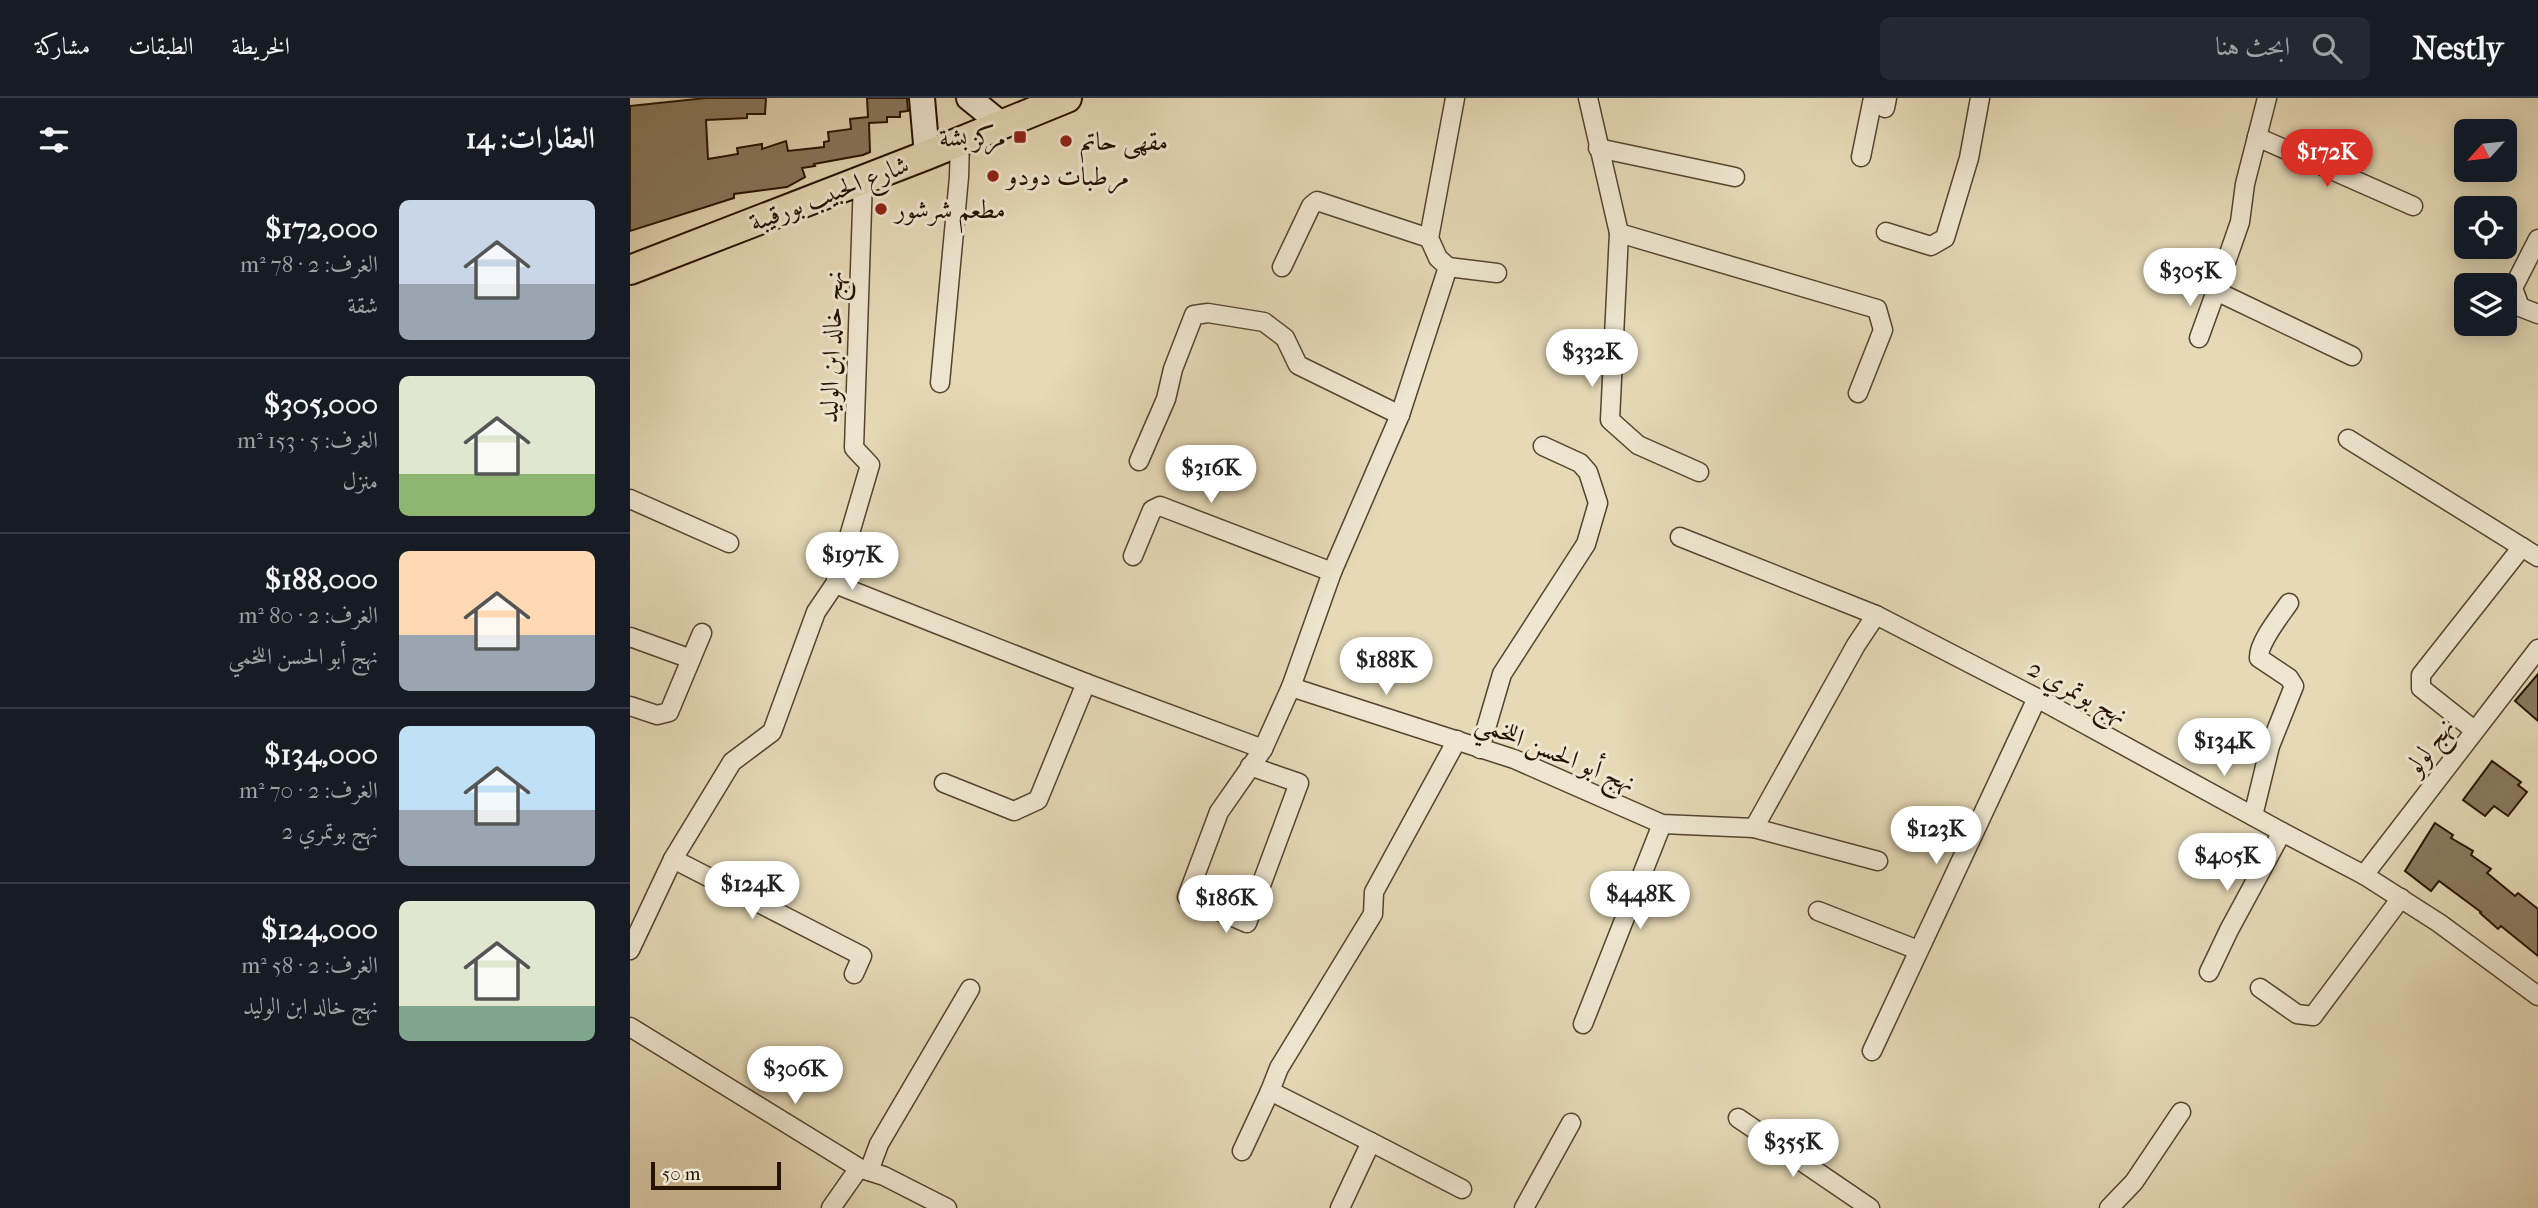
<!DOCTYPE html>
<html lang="ar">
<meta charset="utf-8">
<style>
body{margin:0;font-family:"IM FELL French Canon",Amiri,serif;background:#242831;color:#f1f3f6;direction:rtl;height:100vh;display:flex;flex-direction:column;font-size:26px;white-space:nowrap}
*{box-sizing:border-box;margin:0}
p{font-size:23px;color:#9ea1a6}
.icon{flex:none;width:38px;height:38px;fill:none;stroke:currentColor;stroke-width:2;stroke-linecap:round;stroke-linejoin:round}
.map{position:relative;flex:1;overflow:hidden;direction:ltr}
.side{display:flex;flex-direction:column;background:#171b24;width:630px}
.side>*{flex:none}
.needle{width:46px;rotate:243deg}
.buttons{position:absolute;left:1824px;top:21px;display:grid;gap:14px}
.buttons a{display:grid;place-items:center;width:63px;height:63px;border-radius:10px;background:#171b24;box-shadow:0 4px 18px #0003;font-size:35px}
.scale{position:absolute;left:21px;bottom:18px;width:130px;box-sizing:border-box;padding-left:7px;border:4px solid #251201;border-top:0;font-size:19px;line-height:24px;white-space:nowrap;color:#251201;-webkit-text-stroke:5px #eee6d0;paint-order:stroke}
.price{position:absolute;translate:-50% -60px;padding:0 16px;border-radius:24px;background:#fff;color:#222;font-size:23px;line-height:46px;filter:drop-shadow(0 2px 4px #0008)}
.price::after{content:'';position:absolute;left:50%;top:42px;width:21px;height:16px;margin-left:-10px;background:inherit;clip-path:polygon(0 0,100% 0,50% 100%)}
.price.active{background:#d93025;color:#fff}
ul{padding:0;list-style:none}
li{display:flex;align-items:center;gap:21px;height:175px;padding:0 35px}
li+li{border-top:2px solid #363941}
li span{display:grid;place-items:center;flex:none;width:196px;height:140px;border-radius:10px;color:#555}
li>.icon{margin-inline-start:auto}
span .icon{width:84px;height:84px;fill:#fffc;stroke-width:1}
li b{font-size:30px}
h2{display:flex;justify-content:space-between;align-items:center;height:84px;padding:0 35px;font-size:30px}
header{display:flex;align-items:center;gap:42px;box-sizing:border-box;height:98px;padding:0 35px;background:#171b24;border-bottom:2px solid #363941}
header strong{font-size:33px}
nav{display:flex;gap:38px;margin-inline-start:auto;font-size:24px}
.search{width:490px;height:63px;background:#242831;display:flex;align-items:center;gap:18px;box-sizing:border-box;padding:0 24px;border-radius:10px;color:#9ea1a6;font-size:26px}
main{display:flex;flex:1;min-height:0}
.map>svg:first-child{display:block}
.building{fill:#89795f;stroke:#251201;stroke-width:2}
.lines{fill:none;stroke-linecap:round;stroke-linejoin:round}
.street-casing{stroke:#55442e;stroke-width:21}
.secondary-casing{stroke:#251201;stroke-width:28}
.primary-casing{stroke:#251201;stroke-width:32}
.street{stroke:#eee6d0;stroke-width:18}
.secondary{stroke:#eee6d0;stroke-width:24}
.primary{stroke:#e5d9b6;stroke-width:28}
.poi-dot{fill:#8f2418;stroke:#eee6d0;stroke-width:2.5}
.labels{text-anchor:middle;stroke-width:6;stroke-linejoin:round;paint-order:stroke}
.poi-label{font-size:26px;fill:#251201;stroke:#eee6d0;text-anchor:start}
.street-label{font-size:26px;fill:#251201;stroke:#eee6d0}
</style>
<header>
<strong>Nestly</strong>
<div class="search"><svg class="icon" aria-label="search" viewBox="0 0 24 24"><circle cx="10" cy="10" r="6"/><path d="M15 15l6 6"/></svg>ابحث هنا</div>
<nav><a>الخريطة</a><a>الطبقات</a><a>مشاركة</a></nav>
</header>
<main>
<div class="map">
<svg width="1908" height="1110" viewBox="0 0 1908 1110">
<rect width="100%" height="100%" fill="#e5d9b6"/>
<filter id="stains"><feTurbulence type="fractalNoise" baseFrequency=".00286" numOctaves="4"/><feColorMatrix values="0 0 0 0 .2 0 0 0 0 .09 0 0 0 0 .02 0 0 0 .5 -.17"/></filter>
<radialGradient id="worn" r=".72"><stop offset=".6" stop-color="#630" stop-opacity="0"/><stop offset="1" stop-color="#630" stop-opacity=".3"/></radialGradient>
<g class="building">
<polygon points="76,0 136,0 135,16 117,16 117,20 76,22 78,61 108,56 107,50 132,46 132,51 156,43 158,53 194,49 194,44 199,43 198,34 221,31 220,21 238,19 237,0 277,0 278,13 270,14 270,19 257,19 257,24 239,25 240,54 233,57 184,66 185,68 172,70 175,79 157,89 104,96 104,100 0,133 0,8"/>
<polygon points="1908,576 1908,623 1885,603"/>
<polygon points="1862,663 1891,684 1888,687 1897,694 1878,718 1864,708 1855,718 1833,702"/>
<polygon points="1805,725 1823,737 1821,740 1843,753 1841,757 1861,771 1857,775 1885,798 1888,795 1908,811 1908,858 1871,828 1868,831 1850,815 1851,814 1809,783 1801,793 1775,773"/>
</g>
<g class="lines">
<g class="street-casing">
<g id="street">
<polyline points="958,0 989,135 1247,211 1253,232 1228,295"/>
<polyline points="1637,0 1615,86 1610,124 1586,193 1722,258"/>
<polyline points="1255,10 1257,0"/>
<polyline points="1627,39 1783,108"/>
<polyline points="968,50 1105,79"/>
<polyline points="1231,59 1243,0"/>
<polyline points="1256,134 1301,148 1315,140 1339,60 1350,0"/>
<polyline points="989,135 980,322 1008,347 1069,374"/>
<polyline points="1908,141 1883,190 1890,209 1908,216"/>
<polyline points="652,169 681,108 687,103 799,140"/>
<polyline points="818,169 867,175"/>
<polyline points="1569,240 1586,193"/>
<polyline points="310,285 329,79 330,43"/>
<polyline points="1718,341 1908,459"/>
<polyline points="509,363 536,301 543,271 564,217 578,215 634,224 655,240 668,267 770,317"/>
<polyline points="0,401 99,445"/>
<polyline points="1050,439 1246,517 1407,600 1652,734 1734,777 1809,825 1908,898"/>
<polyline points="503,458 522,412 530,408 702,474"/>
<polyline points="205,486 456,585 633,651 661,589 884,661 1032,726 1124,730 1226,547 1246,517"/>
<polyline points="0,539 61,561"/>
<polyline points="661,589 702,474 770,317 818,169 808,160 799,140 825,0"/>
<polyline points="0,608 27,617 39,614 72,535"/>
<polyline points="1844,632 1791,590 1791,577 1892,449"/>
<polyline points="850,651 872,576 956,446 968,405 958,374 950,365 913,348"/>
<polyline points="620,668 669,685 617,825 557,799 589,714 633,651"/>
<polyline points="314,685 384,713 408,702 456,585"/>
<path d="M1623 718 1640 648 1664 588 1659 580 1629 560C1628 545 1650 518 1659 505"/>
<polyline points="1124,730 1248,763"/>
<polyline points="43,761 232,858 224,876"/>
<polyline points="1734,777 1908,551"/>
<polyline points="1188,813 1288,852"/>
<polyline points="0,852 43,761 102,664 142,634 186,514 205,486 240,367 224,350 233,81"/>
<polyline points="1579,874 1599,832 1652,734"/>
<polyline points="1630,890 1667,916 1683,918 1771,800"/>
<polyline points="953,926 1032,726"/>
<polyline points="0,929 229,1070 254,1078 317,1110"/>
<polyline points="1242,953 1407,600"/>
<polyline points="1108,1020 1240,1110"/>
<polyline points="741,1044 832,1091"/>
<polyline points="612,1053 640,993"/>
<polyline points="239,1073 249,1046 340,891"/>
<polyline points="201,1110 229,1070"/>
<polyline points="710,1110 741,1044 640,993 649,970 743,816 744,794 827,642"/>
<polyline points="894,1110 941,1025"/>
<polyline points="1479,1110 1504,1084 1551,1014"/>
</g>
</g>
<g class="secondary-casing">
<g id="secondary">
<polyline points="292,0 297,57"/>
<polyline points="339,0 371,26"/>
</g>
</g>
<g class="primary-casing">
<polyline id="primary" points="0,172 297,57 437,0"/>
</g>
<use href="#street" class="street"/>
<use href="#secondary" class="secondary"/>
<use href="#primary" class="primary"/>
</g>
<g class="poi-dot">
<rect x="383" y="32" width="14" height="14" rx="3.5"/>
<circle cx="436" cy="43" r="7"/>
<circle cx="363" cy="78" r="7"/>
<circle cx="251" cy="111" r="7"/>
</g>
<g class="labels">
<g class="poi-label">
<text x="376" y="48" text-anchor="end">مركز بشة</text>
<text x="450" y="52">مقهى حاتم</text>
<text x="377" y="87">مرطبات دودو</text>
<text x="265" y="120">مطعم شرشور</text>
</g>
<g class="street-label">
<text transform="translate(199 95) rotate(-21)" y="9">شارع الحبيب بورقيبة</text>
<text transform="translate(201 249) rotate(-88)" y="9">نهج خالد ابن الوليد</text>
<text transform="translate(1448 593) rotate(28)" y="9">نهج بوتمري 2</text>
<text transform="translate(1799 648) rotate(-53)" y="9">نهج لولو</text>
<text transform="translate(926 654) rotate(22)" y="9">نهج أبو الحسن اللخمي</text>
</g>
</g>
<rect width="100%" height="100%" filter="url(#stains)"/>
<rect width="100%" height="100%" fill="url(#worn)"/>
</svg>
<div class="buttons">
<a><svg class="needle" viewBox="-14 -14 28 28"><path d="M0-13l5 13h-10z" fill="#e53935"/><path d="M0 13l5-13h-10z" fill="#9ea1a6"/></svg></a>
<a><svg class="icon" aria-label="locate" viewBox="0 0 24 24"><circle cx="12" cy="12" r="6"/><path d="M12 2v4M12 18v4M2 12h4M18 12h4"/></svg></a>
<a><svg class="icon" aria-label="layers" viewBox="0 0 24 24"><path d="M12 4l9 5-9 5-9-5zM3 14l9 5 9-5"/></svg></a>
</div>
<div class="scale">50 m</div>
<b class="price active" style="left:1697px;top:91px">$172K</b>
<b class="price" style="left:1560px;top:210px">$305K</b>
<b class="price" style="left:962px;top:291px">$332K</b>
<b class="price" style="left:581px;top:407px">$316K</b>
<b class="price" style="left:222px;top:494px">$197K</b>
<b class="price" style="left:756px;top:599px">$188K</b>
<b class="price" style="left:1594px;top:680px">$134K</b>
<b class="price" style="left:1306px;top:768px">$123K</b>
<b class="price" style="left:1597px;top:795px">$405K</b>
<b class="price" style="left:122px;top:823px">$124K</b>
<b class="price" style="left:1010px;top:833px">$448K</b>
<b class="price" style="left:596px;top:837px">$186K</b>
<b class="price" style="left:165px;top:1008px">$306K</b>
<b class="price" style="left:1163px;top:1081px">$355K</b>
</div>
<section class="side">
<h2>العقارات: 14<svg class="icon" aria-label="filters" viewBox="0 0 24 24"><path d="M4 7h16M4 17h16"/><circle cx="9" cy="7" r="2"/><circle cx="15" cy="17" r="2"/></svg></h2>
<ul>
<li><span style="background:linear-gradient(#c9d6e8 60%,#9aa5b1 0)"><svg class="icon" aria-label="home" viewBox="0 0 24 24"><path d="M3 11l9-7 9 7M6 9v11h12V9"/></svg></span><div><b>$172,000</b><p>الغرف: 2 · 78 m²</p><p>شقة</p></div></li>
<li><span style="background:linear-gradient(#dfe7d0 70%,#8fb573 0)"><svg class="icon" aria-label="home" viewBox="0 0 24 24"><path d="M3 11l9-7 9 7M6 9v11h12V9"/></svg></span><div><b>$305,000</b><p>الغرف: 5 · 153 m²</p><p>منزل</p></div></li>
<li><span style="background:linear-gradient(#ffd9b3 60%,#9aa5b1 0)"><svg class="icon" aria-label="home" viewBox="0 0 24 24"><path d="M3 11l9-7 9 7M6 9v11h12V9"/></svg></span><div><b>$188,000</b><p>الغرف: 2 · 80 m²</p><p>نهج أبو الحسن اللخمي</p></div></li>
<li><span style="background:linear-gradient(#bfe0f5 60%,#9aa5b1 0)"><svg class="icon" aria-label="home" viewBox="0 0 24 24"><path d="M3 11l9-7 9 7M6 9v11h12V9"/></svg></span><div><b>$134,000</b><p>الغرف: 2 · 70 m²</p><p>نهج بوتمري 2</p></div></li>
<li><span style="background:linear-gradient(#dfe7d0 75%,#7fa58c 0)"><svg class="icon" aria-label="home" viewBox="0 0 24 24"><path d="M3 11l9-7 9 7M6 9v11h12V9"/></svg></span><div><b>$124,000</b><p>الغرف: 2 · 58 m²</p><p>نهج خالد ابن الوليد</p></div></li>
</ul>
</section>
</main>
